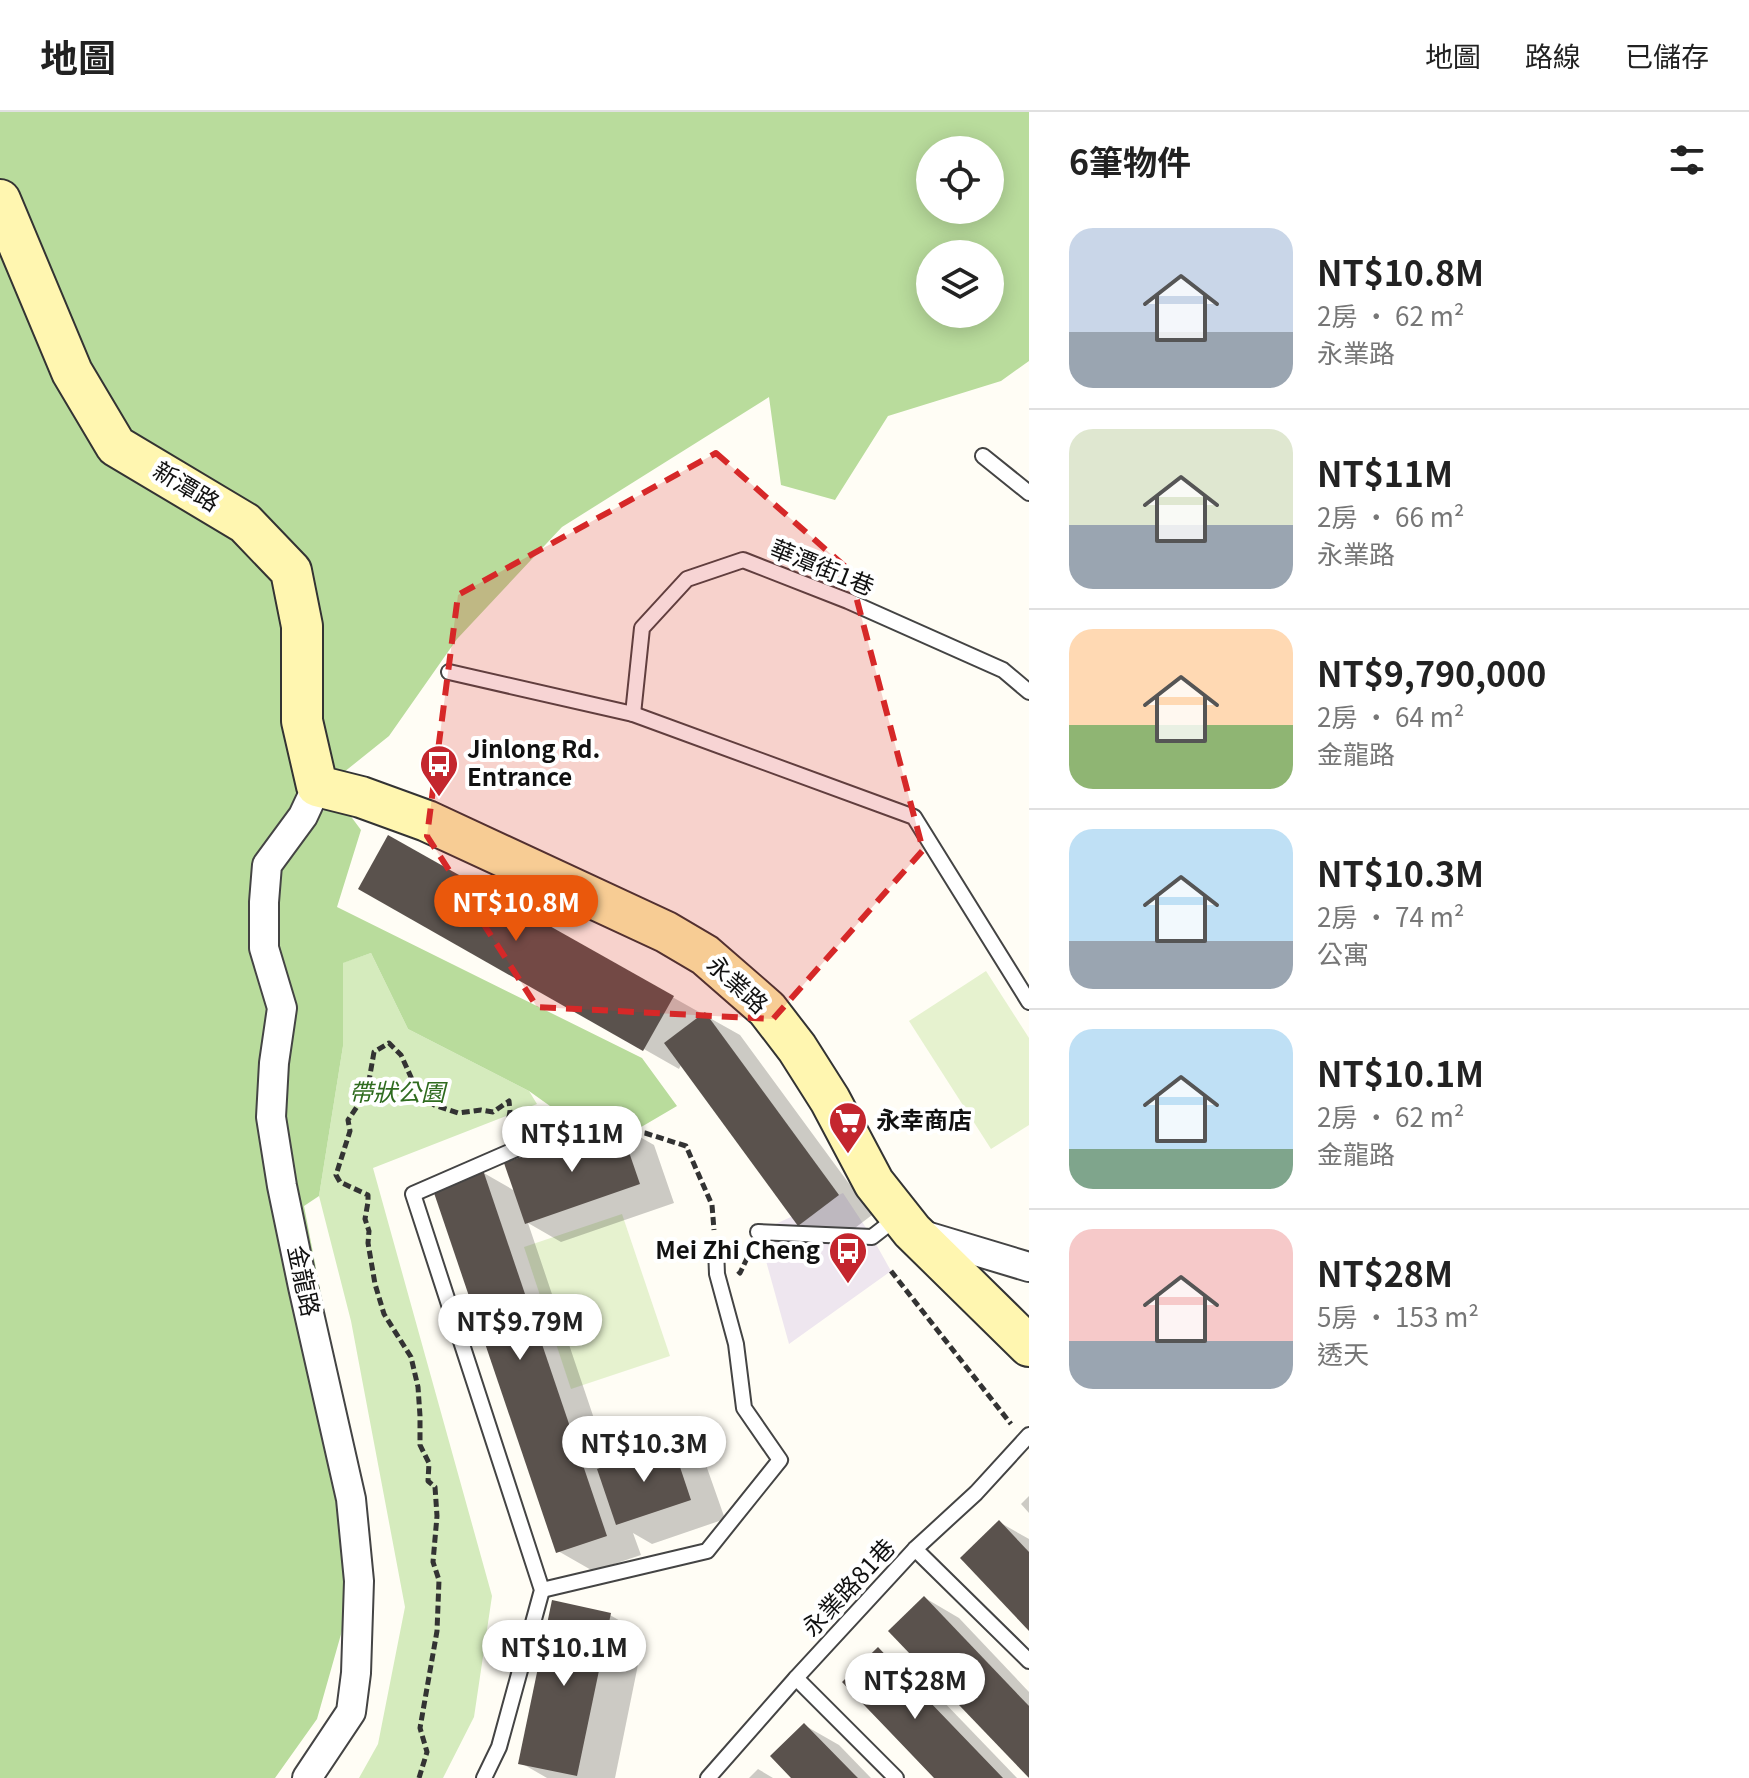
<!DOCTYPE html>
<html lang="zh-TW">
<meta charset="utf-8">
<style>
body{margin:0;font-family:Georgia,"Noto Sans TC",serif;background:#f6f6f6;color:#222;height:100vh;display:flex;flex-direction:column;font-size:30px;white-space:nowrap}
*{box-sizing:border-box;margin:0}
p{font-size:26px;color:#767676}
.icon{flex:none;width:44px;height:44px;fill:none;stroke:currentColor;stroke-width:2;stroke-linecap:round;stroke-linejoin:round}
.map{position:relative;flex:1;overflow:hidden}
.sheet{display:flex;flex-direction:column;background:#fff;width:720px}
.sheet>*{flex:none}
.controls{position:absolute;left:916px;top:24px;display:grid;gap:16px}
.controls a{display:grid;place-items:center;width:88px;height:88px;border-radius:50%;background:#fff;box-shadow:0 4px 20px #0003;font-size:40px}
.price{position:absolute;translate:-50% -68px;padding:0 18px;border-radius:28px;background:#fff;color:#222;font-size:26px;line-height:52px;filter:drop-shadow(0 2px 4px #0008)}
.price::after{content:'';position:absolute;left:50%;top:48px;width:24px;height:18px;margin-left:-12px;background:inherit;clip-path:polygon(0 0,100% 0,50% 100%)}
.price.current{background:#ea580c;color:#fff}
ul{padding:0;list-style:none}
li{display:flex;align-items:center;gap:24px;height:200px;padding:0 40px}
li+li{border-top:2px solid #e0e0e0}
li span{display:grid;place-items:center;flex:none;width:224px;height:160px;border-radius:24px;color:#555}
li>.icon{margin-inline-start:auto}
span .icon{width:96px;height:96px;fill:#fffc;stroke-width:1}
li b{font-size:34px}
h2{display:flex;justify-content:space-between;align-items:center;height:96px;padding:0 40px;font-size:34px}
header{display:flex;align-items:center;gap:48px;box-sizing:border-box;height:112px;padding:0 40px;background:#fff;border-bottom:2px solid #e0e0e0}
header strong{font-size:38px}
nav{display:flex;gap:44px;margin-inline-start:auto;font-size:28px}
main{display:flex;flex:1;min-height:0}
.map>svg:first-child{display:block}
.industrial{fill:#eee6ef}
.green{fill:#d5ebbd}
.forest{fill:#b9dc9c;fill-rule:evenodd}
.pitch{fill:#e6f2cf}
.shadow{fill:#0003}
.building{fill:#5a524d}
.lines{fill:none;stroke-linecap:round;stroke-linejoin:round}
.lane-casing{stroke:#444;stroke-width:18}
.street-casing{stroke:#444;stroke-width:32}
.secondary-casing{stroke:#333;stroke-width:44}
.path{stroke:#333;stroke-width:5;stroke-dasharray:8 4;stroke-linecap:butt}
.lane{stroke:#fff;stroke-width:14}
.street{stroke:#fff;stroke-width:28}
.secondary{stroke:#fff6b0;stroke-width:40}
.marked{fill:#d62828;fill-opacity:0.2;stroke:#d62828;stroke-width:6;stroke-dasharray:16 10;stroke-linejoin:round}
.labels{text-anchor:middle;stroke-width:8;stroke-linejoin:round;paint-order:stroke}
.street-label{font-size:24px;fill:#111;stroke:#fff}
.poi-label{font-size:24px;font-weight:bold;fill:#111;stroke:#fff;text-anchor:start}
.park-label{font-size:24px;font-style:italic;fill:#2f6b1f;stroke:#fff}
</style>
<header>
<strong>地圖</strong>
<nav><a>地圖</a><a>路線</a><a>已儲存</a></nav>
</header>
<main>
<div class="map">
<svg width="1029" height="1666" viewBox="0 0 1029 1666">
<rect width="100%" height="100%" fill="#fffdf5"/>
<polygon class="industrial" points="843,1081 872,1125 891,1159 789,1232 758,1120"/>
<polygon class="green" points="371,841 408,917 529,979 537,992 373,1056 492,1484 474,1605 443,1666 359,1666 378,1632 405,1495 351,1209 319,1084 343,934 342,851"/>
<path class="forest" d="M0 0H1029V249L1001 269 888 304 835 388 781 373 769 285 562 415 457 527 389 624 278 713 272 740 338 687 361 718 337 795 642 946 677 994 631 1021 564 1004 529 979 408 917 371 841 343 851V934L319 1084 304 1094 356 1364 349 1494 317 1607 275 1666H0ZM930 38H990V98H930ZM930 142H990V202H930Z"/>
<g class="pitch">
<polygon points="986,859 1029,926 1029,1013 991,1037 909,909"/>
<polygon points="622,1102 670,1244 571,1277 524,1135"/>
</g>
<g class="shadow">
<polygon points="389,726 740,923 872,1103 834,1132 799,1112 682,951 679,957 361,776"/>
<polygon points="619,1013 654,1033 674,1091 561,1130 528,1111 610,1354 672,1333 706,1353 725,1407 652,1432 633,1421 641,1443 593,1459 558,1439 482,1060 515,1079"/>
<polygon points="1029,1384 1029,1401 1021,1392"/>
<polygon points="999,1410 1029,1427 1029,1515"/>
<polygon points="925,1486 959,1506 1029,1580 1029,1664"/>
<polygon points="610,1503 644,1523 615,1666 547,1666 521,1651"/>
<polygon points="878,1538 913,1558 1017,1666 937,1666"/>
<polygon points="804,1613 839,1633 871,1666 794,1666"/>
<polygon points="758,1657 773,1666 749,1666"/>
</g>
<g class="building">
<polygon points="388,723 674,884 643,939 358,777"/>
<polygon points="705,900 839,1083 798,1114 664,931"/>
<polygon points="619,1011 640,1072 525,1112 504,1051"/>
<polygon points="483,1058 607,1424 556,1441 432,1075"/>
<polygon points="672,1331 691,1388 616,1413 597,1357"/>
<polygon points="999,1408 1029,1440 1029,1519 960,1446"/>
<polygon points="924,1484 1029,1594 1029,1666 888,1519"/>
<polygon points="552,1488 611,1501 577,1664 518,1652"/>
<polygon points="878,1535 926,1586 1003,1666 934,1666 890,1620 842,1570"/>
<polygon points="804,1611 852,1660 858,1666 791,1666 770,1644"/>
</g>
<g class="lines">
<g class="lane-casing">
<g id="lane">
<polyline points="983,344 1029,381"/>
<polyline points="449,560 633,602 914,705 1029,890"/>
<polyline points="633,602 642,516 687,467 743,448 848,489 1003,558 1029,580"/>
<polyline points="758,1120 872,1125 899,1104"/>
<polyline points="915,1437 1029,1549"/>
<polyline points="542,1478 707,1439 780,1348 744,1296 736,1232 717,1162 716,1136"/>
<polyline points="796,1566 896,1666"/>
<polyline points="484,1666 499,1635 542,1478 413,1082 576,1011"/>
<polyline points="708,1666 796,1566 915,1437 976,1381 1029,1323"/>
</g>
</g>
<g class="street-casing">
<g id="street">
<polyline points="916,1121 1029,1155"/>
<polyline points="307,1666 351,1600 356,1561 359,1469 351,1387 303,1175 282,1074 271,1005 274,951 282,896 264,836 264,790 267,753 303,704 317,674"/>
</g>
</g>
<g class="secondary-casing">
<polyline id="secondary" points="0,88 72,260 116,334 245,411 291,459 302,514 302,609 317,674 361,685 427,709 666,820 705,843 767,897 797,936 830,988 874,1071 912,1119 1029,1234"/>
</g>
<g class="path">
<polyline points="597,1014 645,1021 686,1034 712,1093 714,1118"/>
<polyline points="738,1159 740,1161 750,1140"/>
<polyline points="891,1159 1011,1312"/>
<polyline points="419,1666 427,1640 420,1616 437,1519 439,1468 433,1450 437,1404 435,1375 428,1369 429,1351 420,1333 420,1304 418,1275 411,1245 384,1202 375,1172 368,1131 369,1119 365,1107 368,1090 368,1083 340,1070 336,1063 350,1019 348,1008 367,980 374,940 389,931 401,943 415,974 434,993 458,1001 481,998 493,1000 509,989 510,999 507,1017"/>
</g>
<use href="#lane" class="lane"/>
<use href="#street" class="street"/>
<use href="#secondary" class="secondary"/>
</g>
<path class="marked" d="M716 341 849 458 923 738 773 907 537 895 427 724 458 483Z"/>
<defs>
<g id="bus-pin" transform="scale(2)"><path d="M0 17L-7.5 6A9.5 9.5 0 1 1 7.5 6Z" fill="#c4262e" stroke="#fff"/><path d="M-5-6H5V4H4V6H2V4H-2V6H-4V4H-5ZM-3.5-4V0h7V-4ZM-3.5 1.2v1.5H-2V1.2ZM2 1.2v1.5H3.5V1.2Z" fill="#fff"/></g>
<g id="supermarket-pin" transform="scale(2)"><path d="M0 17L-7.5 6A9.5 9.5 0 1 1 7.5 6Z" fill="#c4262e" stroke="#fff"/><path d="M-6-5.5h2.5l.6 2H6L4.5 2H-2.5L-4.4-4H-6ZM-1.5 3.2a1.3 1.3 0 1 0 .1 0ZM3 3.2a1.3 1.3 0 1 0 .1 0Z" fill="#fff"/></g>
</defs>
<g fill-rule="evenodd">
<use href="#bus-pin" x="439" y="652"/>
<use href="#supermarket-pin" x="848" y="1009"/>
<use href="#bus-pin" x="848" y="1139"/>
</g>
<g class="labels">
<g class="street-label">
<text transform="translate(186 375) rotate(31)" y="8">新潭路</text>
<text transform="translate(822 456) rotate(22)" y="8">華潭街1巷</text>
<text transform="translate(737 873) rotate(42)" y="8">永業路</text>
<text transform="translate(303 1169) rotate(78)" y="8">金龍路</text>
<text transform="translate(849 1476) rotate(-47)" y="8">永業路81巷</text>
</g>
<g class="poi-label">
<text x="467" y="646">Jinlong Rd.<tspan x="467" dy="28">Entrance</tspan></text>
<text x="876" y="1017">永幸商店</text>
<text x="820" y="1147" text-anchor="end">Mei Zhi Cheng</text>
</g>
<g class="park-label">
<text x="397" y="989">帶狀公園</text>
</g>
</g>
</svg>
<div class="controls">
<a><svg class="icon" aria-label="locate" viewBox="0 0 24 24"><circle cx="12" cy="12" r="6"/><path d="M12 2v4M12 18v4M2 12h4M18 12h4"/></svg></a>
<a><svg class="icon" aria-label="layers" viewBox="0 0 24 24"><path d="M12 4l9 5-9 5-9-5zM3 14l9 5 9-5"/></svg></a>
</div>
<b class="price current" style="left:516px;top:831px">NT$10.8M</b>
<b class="price" style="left:572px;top:1062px">NT$11M</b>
<b class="price" style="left:520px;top:1250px">NT$9.79M</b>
<b class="price" style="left:644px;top:1372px">NT$10.3M</b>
<b class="price" style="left:564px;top:1576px">NT$10.1M</b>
<b class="price" style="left:915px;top:1609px">NT$28M</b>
</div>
<section class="sheet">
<h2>6筆物件<svg class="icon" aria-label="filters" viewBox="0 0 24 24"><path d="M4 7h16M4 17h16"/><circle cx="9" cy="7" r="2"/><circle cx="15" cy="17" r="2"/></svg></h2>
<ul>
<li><span style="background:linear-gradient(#c9d6e8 65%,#9aa5b1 0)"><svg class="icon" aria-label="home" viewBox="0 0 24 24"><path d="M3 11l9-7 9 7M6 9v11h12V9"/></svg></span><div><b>NT$10.8M</b><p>2房 · 62 m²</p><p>永業路</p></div></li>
<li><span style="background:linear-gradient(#dfe7d0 60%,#9aa5b1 0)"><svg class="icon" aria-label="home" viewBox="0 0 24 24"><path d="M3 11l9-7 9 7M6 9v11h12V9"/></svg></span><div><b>NT$11M</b><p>2房 · 66 m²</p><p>永業路</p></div></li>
<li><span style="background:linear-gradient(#ffd9b3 60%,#8fb573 0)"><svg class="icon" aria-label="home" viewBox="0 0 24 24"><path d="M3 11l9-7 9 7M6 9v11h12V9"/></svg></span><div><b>NT$9,790,000</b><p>2房 · 64 m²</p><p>金龍路</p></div></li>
<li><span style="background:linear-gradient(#bfe0f5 70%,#9aa5b1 0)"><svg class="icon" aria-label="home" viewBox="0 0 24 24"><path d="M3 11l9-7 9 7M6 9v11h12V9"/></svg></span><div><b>NT$10.3M</b><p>2房 · 74 m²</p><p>公寓</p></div></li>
<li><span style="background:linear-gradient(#bfe0f5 75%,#7fa58c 0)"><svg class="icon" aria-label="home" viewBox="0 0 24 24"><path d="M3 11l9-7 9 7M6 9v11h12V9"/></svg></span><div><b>NT$10.1M</b><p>2房 · 62 m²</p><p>金龍路</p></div></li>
<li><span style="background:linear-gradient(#f6c9c9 70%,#9aa5b1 0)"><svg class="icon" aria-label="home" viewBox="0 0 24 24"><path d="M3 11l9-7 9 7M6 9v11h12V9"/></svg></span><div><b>NT$28M</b><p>5房 · 153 m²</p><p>透天</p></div></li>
</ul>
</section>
</main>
